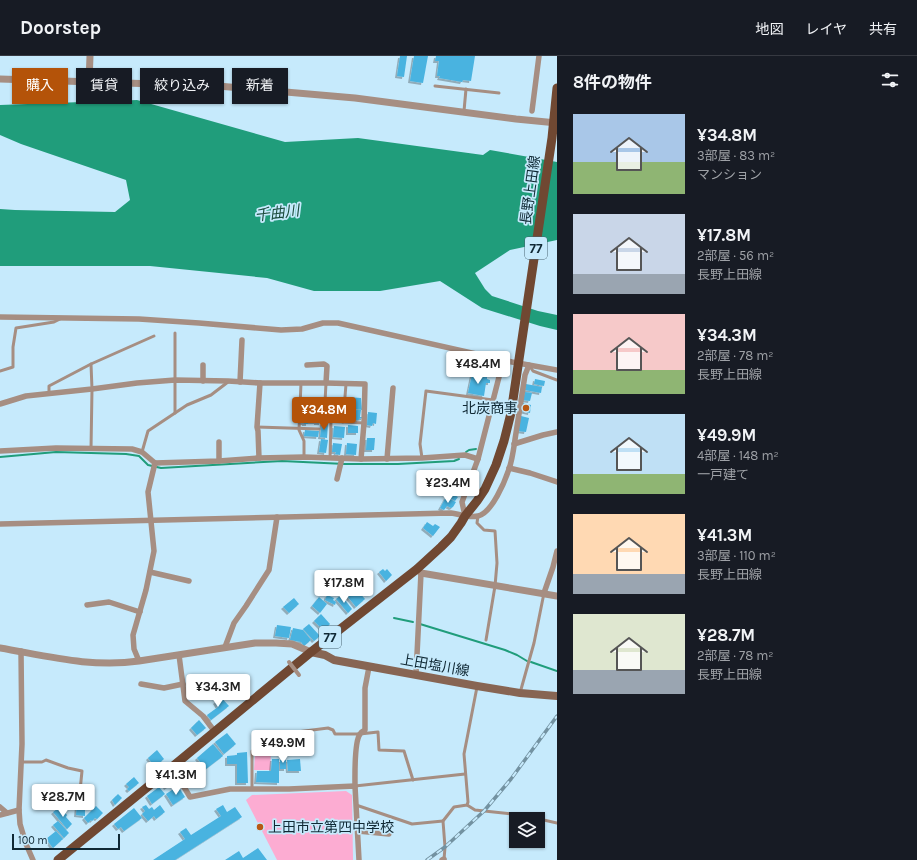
<!DOCTYPE html>
<html lang="ja">
<meta charset="utf-8">
<style>
body{margin:0;font-family:Karla,"Noto Sans JP",sans-serif;background:#20242c;color:#f1f3f6;height:100vh;display:flex;flex-direction:column;font-size:15px;white-space:nowrap}
*{box-sizing:border-box;margin:0}
p{font-size:13px;color:#9ea1a6}
.icon{flex:none;width:22px;height:22px;fill:none;stroke:currentColor;stroke-width:2;stroke-linecap:round;stroke-linejoin:round}
.map{position:relative;flex:1;overflow:hidden}
.side{display:flex;flex-direction:column;background:#171b24;width:360px}
.side>*{flex:none}
.guide{position:absolute;left:12px;top:12px;width:380px;height:36px;display:flex;gap:8px}
.tools{position:absolute;left:509px;top:756px;display:grid;gap:8px}
.tools a{display:grid;place-items:center;width:36px;height:36px;border-radius:0px;background:#171b24;box-shadow:0 1px 3px #0004;font-size:20px}
.scale{position:absolute;left:12px;bottom:10px;width:108px;box-sizing:border-box;padding-left:4px;border:2px solid #102935;border-top:0;font-size:11px;line-height:14px;white-space:nowrap;color:#102935;-webkit-text-stroke:3px #c6eafc;paint-order:stroke}
.price{position:absolute;translate:-50% -34px;padding:0 9px;border-radius:4px;background:#fff;color:#222;font-size:13px;line-height:26px;filter:drop-shadow(0 1px 2px #0008)}
.price::after{content:'';position:absolute;left:50%;top:24px;width:12px;height:9px;margin-left:-6px;background:inherit;clip-path:polygon(0 0,100% 0,50% 100%)}
.price.current{background:#b45309;color:#fff}
ul{padding:0;list-style:none}
li{display:flex;align-items:center;gap:12px;height:100px;padding:0 16px}
li span{display:grid;place-items:center;flex:none;width:112px;height:80px;border-radius:0px;color:#555}
li>.icon{margin-inline-start:auto}
span .icon{width:48px;height:48px;fill:#fffc;stroke-width:1}
li b{font-size:17px}
h2{display:flex;justify-content:space-between;align-items:center;height:48px;padding:0 16px;font-size:17px}
.pill{padding:0 14px;border-radius:0px;background:#171b24;box-shadow:0 1px 3px #0004;font-size:14px;line-height:36px}
.pill.current{background:#b45309;color:#fff}
header{display:flex;align-items:center;gap:24px;box-sizing:border-box;height:56px;padding:0 20px;background:#171b24;border-bottom:1px solid #363941}
header strong{font-size:19px}
nav{display:flex;gap:22px;margin-inline-start:auto;font-size:14px}
main{display:flex;flex:1;min-height:0}
.map>svg:first-child{display:block}
.green{fill:#fcacd2}
.water{fill:#209d7b}
.lines{fill:none;stroke-linecap:round;stroke-linejoin:round}
.stream{stroke:#209d7b;stroke-width:2}
.building{fill:#49b3e0;filter:url(#shadow)}
.service{stroke:#a68e82;stroke-width:3}
.minor{stroke:#a68e82;stroke-width:5.5}
.tertiary{stroke:#a68e82;stroke-width:7}
.secondary{stroke:#876553;stroke-width:8}
.primary{stroke:#704832;stroke-width:9}
.rail-casing{stroke:#7392a1;stroke-width:3.5}
.rail{stroke:#c6eafc;stroke-width:2;stroke-dasharray:6;stroke-linecap:butt}
.pedestrian-bridge{stroke:#a68e82;stroke-width:4}
.poi-dot{fill:#b85814;stroke:#c6eafc;stroke-width:1.5}
.labels{text-anchor:middle;stroke-width:3.5;stroke-linejoin:round;paint-order:stroke}
.shield{fill:#c6eafc;stroke:#476371;stroke-width:1}
.shield-label{font-size:13px;font-weight:bold;fill:#102935}
.street-label{font-size:14px;fill:#102935;stroke:#c6eafc}
.poi-label{font-size:14px;fill:#102935;stroke:#c6eafc;text-anchor:end}
.water-label{font-size:15px;font-style:italic;fill:#1b4b3c;stroke:#c6eafc}
</style>
<header>
<strong>Doorstep</strong>
<nav><a>地図</a><a>レイヤ</a><a>共有</a></nav>
</header>
<main>
<div class="map">
<svg width="557" height="804" viewBox="0 0 557 804">
<defs>
<filter id="shadow"><feDropShadow dx="-2" dy="2" stdDeviation="0" flood-color="#0004"/></filter>
</defs>
<rect width="100%" height="100%" fill="#c6eafc"/>
<g class="green">
<polygon points="255,697 271,697 270,714 254,714"/>
<polygon points="346,735 352,739 353,804 277,804 246,744 252,739"/>
</g>
<polygon class="water" points="137,44 285,86 358,82 483,99 490,94 557,106 557,184 510,194 475,217 485,233 492,240 538,255 557,259 557,274 540,270 482,252 440,225 380,235 314,235 267,222 150,210 0,210 0,153 15,154 115,156 130,144 126,124 21,88 0,79 0,49"/>
<g class="lines">
<g class="stream">
<polyline points="466,396 469,394 476,393"/>
<polyline points="0,401 56,396 126,398 139,400 148,409 161,412 282,405 345,408 398,408 454,405 459,403"/>
<polyline points="394,562 413,566"/>
<polyline points="420,568 505,594 517,599 527,605"/>
<polyline points="531,606 557,615"/>
</g>
</g>
<g class="building">
<polygon points="400,0 407,0 404,21 397,20"/>
<polygon points="414,0 428,0 423,27 410,25"/>
<polygon points="436,0 475,0 471,25 463,24 462,26 439,22 440,20 437,20 439,5 435,5"/>
<polygon points="472,318 487,321 487,323 490,324 490,327 486,327 484,340 468,337"/>
<polygon points="535,323 545,325 544,330 534,328"/>
<polygon points="526,328 542,331 541,337 525,334"/>
<polygon points="525,336 532,337 530,345 523,344"/>
<polygon points="348,341 361,342 362,354 354,353 354,350 352,350 352,352 348,352"/>
<polygon points="305,343 321,343 321,353 306,353"/>
<polygon points="523,347 531,349 530,357 521,355"/>
<polygon points="357,354 361,354 360,361 363,361 363,362 359,363 359,364 353,364 354,355"/>
<polygon points="304,356 320,356 321,367 316,367 316,366 308,366 308,368 304,368 304,367 302,367"/>
<polygon points="368,356 377,357 376,368 373,367 372,370 367,369"/>
<polygon points="521,360 529,362 526,376 518,375"/>
<polygon points="322,367 328,368 327,382 320,381"/>
<polygon points="348,369 358,370 358,377 348,377"/>
<polygon points="334,370 345,371 344,382 333,381"/>
<polygon points="305,374 319,375 318,381 304,380"/>
<polygon points="367,382 375,382 374,394 366,394"/>
<polygon points="321,383 328,384 326,397 319,396"/>
<polygon points="333,387 342,388 340,399 335,398 336,396 332,396"/>
<polygon points="347,387 357,388 356,399 346,398"/>
<polygon points="449,436 458,441 455,445 447,440"/>
<polygon points="446,441 456,446 453,451 451,452 447,450 444,454 440,452"/>
<polygon points="427,466 433,470 435,468 440,471 433,480 423,472"/>
<polygon points="383,513 385,515 387,513 392,519 386,525 379,516"/>
<polygon points="356,533 365,543 356,551 347,540"/>
<polygon points="327,539 334,542 333,544 336,546 335,549 325,544"/>
<polygon points="341,539 352,553 348,557 336,543"/>
<polygon points="319,541 327,548 320,557 312,550"/>
<polygon points="294,542 299,548 289,557 283,551"/>
<polygon points="321,558 330,568 324,575 314,565"/>
<polygon points="309,568 320,580 314,585 303,573"/>
<polygon points="277,569 291,571 289,582 275,580"/>
<polygon points="293,572 303,574 311,584 304,590 301,586 290,584"/>
<polygon points="235,621 236,629 218,631 217,623"/>
<polygon points="219,639 229,650 211,664 207,659 218,651 215,646 218,644 215,641"/>
<polygon points="199,664 206,672 197,679 191,672"/>
<polygon points="227,677 236,688 224,698 215,686"/>
<polygon points="213,688 223,700 206,713 197,702"/>
<polygon points="157,694 164,703 155,711 148,702"/>
<polygon points="247,696 248,727 237,727 237,708 227,708 227,700 237,699 237,697"/>
<polygon points="272,703 279,703 279,727 256,726 257,715 271,715"/>
<polygon points="300,703 301,715 288,715 287,704"/>
<rect x="280" y="704" width="6" height="9"/>
<polygon points="134,721 139,727 129,735 127,733 129,731 126,728"/>
<polygon points="171,721 175,726 166,732 163,726"/>
<polygon points="178,730 185,741 173,749 166,738"/>
<polygon points="159,731 165,738 152,748 147,740"/>
<polygon points="118,738 122,742 115,749 112,744"/>
<polygon points="77,749 85,750 85,760 76,759"/>
<polygon points="146,749 149,753 152,751 154,754 160,749 165,756 156,763 154,760 148,765 142,758 145,755 142,751"/>
<polygon points="223,749 227,756 235,751 242,761 175,804 153,804 185,783 180,776 186,772 191,779 221,760 216,753"/>
<polygon points="96,750 103,757 97,763 95,762 92,765 91,764 88,767 84,762"/>
<polygon points="60,751 67,759 66,761 72,768 67,773 53,756"/>
<polygon points="134,752 142,762 124,775 121,771 118,773 114,768"/>
<polygon points="58,765 69,777 64,782 53,769"/>
<polygon points="56,775 63,783 53,792 46,783"/>
<polygon points="258,792 267,804 225,804 239,795 243,802"/>
</g>
<g class="lines">
<g class="service">
<polyline points="435,30 499,37"/>
<polyline points="464,55 466,33"/>
<polyline points="175,277 175,357"/>
<polyline points="91,308 92,333 91,393"/>
<polyline points="529,309 533,315 557,324"/>
<polyline points="0,315 13,311 13,291 16,272 54,266 60,263"/>
<polyline points="301,327 299,374 304,385 304,401"/>
<polyline points="326,327 324,365 364,367"/>
<polyline points="49,337 49,330 91,308 154,280"/>
<polyline points="343,366 346,328"/>
<polyline points="257,371 319,373"/>
<polyline points="142,396 148,375 187,349 211,339 228,326"/>
<polyline points="330,402 331,365"/>
<polyline points="422,402 420,388 426,335 493,344"/>
<polyline points="478,460 477,467 484,474 495,475 497,507 495,530 486,584"/>
<polyline points="520,637 534,587 544,537"/>
<polyline points="297,676 328,672 333,674 335,678 360,678 378,676 379,694 404,695 413,724"/>
<polyline points="252,695 252,733"/>
<polyline points="21,706 42,706 46,704 68,712 82,715 80,735"/>
<polyline points="355,730 465,718"/>
<polyline points="356,749 412,768 443,765"/>
<polyline points="467,749 475,754 522,759 557,767"/>
<polyline points="444,804 445,791 443,765 454,751 467,749 468,746 464,698 477,631"/>
</g>
<g class="minor">
<polyline points="532,55 539,0"/>
<polyline points="0,261 139,263 199,267 281,274 302,273 323,267 338,267 512,306 557,314"/>
<polyline points="203,309 203,325"/>
<polyline points="307,309 324,308 327,310 326,327"/>
<polyline points="240,326 242,284"/>
<polyline points="0,348 26,340 92,333 137,327 175,324 228,325 260,327 326,327 365,328 364,367 361,403"/>
<polyline points="219,386 219,405"/>
<polyline points="514,388 543,379 557,376"/>
<polyline points="0,395 56,392 132,393 142,396 155,407 219,405 259,402 304,401 361,403 422,402 465,399 478,403"/>
<polyline points="259,402 258,375 257,371 260,327"/>
<polyline points="387,403 393,332"/>
<polyline points="509,412 530,417 557,426"/>
<polyline points="337,423 342,402"/>
<polyline points="465,460 462,446 478,403 499,321 486,299"/>
<path d="M0 468 451 457C459 458 469 462 478 460 492 457 505 425 509 413 513 402 514 389 516 377 519 358 522 339 525 319L529 309"/>
<polyline points="150,516 189,525"/>
<polyline points="544,537 553,511 557,495"/>
<polyline points="87,549 109,546 140,556"/>
<polyline points="225,591 234,567 246,550 269,514 277,461"/>
<polyline points="21,595 22,688 19,754 20,768 26,788 33,804"/>
<polyline points="179,599 185,645 203,660 215,676"/>
<polyline points="139,605 134,593 133,579 146,534 154,495 148,436 155,407"/>
<polyline points="416,619 421,517 418,515"/>
<polyline points="141,628 164,632 183,628"/>
<polyline points="172,711 190,741 230,733 289,733 355,730 359,804"/>
<path d="M355 730C355 720 354 686 360 678 361 676 363 675 365 674V632L369 611"/>
<polyline points="0,751 7,757"/>
<polyline points="0,759 19,754"/>
<polyline points="358,775 389,778"/>
<polyline points="442,804 444,803"/>
</g>
<g class="tertiary">
<polyline points="0,23 218,30 355,42 516,63 557,67"/>
<polyline points="89,26 90,0"/>
<polyline points="421,517 557,540"/>
<path d="M0 592C47 600 92 612 139 605L255 587H276L292 588 311 596"/>
</g>
<polyline class="secondary" points="311,596 325,599 334,604 477,630 520,637 557,640"/>
<polyline class="primary" points="58,804 172,711 311,596 417,513 441,491 451,481 461,467 465,460 477,445 485,433 496,409 504,385 511,357 552,82 557,32"/>
<g class="rail-casing">
<polyline id="rail" points="427,804 445,791 484,755 511,723 557,660"/>
</g>
<use href="#rail" class="rail"/>
<polyline class="pedestrian-bridge" points="289,606 299,619"/>
</g>
<g class="poi-dot">
<circle cx="526" cy="352" r="4"/>
<circle cx="260" cy="771" r="4"/>
</g>
<g class="labels">
<g class="shield">
<rect x="525" y="181" width="22" height="22" rx="3"/>
<rect x="319" y="570" width="22" height="22" rx="3"/>
</g>
<g class="shield-label">
<text x="536" y="197">77</text>
<text x="330" y="586">77</text>
</g>
<g class="street-label">
<text transform="translate(530 134) rotate(-82)" y="5">長野上田線</text>
<text transform="translate(435 609) rotate(10)" y="5">上田塩川線</text>
</g>
<g class="poi-label">
<text x="518" y="357">北炭商事</text>
<text x="268" y="776" text-anchor="start">上田市立第四中学校</text>
</g>
<g class="water-label">
<text transform="translate(277 157) rotate(-7)" y="5">千曲川</text>
</g>
</g>
</svg>
<div class="tools">
<a><svg class="icon" aria-label="layers" viewBox="0 0 24 24"><path d="M12 4l9 5-9 5-9-5zM3 14l9 5 9-5"/></svg></a>
</div>
<div class="scale">100 m</div>
<b class="price" style="left:478px;top:329px">¥48.4M</b>
<b class="price current" style="left:324px;top:375px">¥34.8M</b>
<b class="price" style="left:448px;top:448px">¥23.4M</b>
<b class="price" style="left:344px;top:548px">¥17.8M</b>
<b class="price" style="left:218px;top:652px">¥34.3M</b>
<b class="price" style="left:283px;top:708px">¥49.9M</b>
<b class="price" style="left:176px;top:740px">¥41.3M</b>
<b class="price" style="left:63px;top:762px">¥28.7M</b>
<div class="guide">
<a class="pill current">購入</a>
<a class="pill">賃貸</a>
<a class="pill">絞り込み</a>
<a class="pill">新着</a>
</div>
</div>
<section class="side">
<h2>8件の物件<svg class="icon" aria-label="filters" viewBox="0 0 24 24"><path d="M4 7h16M4 17h16"/><circle cx="9" cy="7" r="2"/><circle cx="15" cy="17" r="2"/></svg></h2>
<ul>
<li><span style="background:linear-gradient(#a9c7e8 60%,#8fb573 0)"><svg class="icon" aria-label="home" viewBox="0 0 24 24"><path d="M3 11l9-7 9 7M6 9v11h12V9"/></svg></span><div><b>¥34.8M</b><p>3部屋 · 83 m²</p><p>マンション</p></div></li>
<li><span style="background:linear-gradient(#c9d6e8 75%,#9aa5b1 0)"><svg class="icon" aria-label="home" viewBox="0 0 24 24"><path d="M3 11l9-7 9 7M6 9v11h12V9"/></svg></span><div><b>¥17.8M</b><p>2部屋 · 56 m²</p><p>長野上田線</p></div></li>
<li><span style="background:linear-gradient(#f6c9c9 70%,#8fb573 0)"><svg class="icon" aria-label="home" viewBox="0 0 24 24"><path d="M3 11l9-7 9 7M6 9v11h12V9"/></svg></span><div><b>¥34.3M</b><p>2部屋 · 78 m²</p><p>長野上田線</p></div></li>
<li><span style="background:linear-gradient(#bfe0f5 75%,#8fb573 0)"><svg class="icon" aria-label="home" viewBox="0 0 24 24"><path d="M3 11l9-7 9 7M6 9v11h12V9"/></svg></span><div><b>¥49.9M</b><p>4部屋 · 148 m²</p><p>一戸建て</p></div></li>
<li><span style="background:linear-gradient(#ffd9b3 75%,#9aa5b1 0)"><svg class="icon" aria-label="home" viewBox="0 0 24 24"><path d="M3 11l9-7 9 7M6 9v11h12V9"/></svg></span><div><b>¥41.3M</b><p>3部屋 · 110 m²</p><p>長野上田線</p></div></li>
<li><span style="background:linear-gradient(#dfe7d0 70%,#9aa5b1 0)"><svg class="icon" aria-label="home" viewBox="0 0 24 24"><path d="M3 11l9-7 9 7M6 9v11h12V9"/></svg></span><div><b>¥28.7M</b><p>2部屋 · 78 m²</p><p>長野上田線</p></div></li>
</ul>
</section>
</main>
